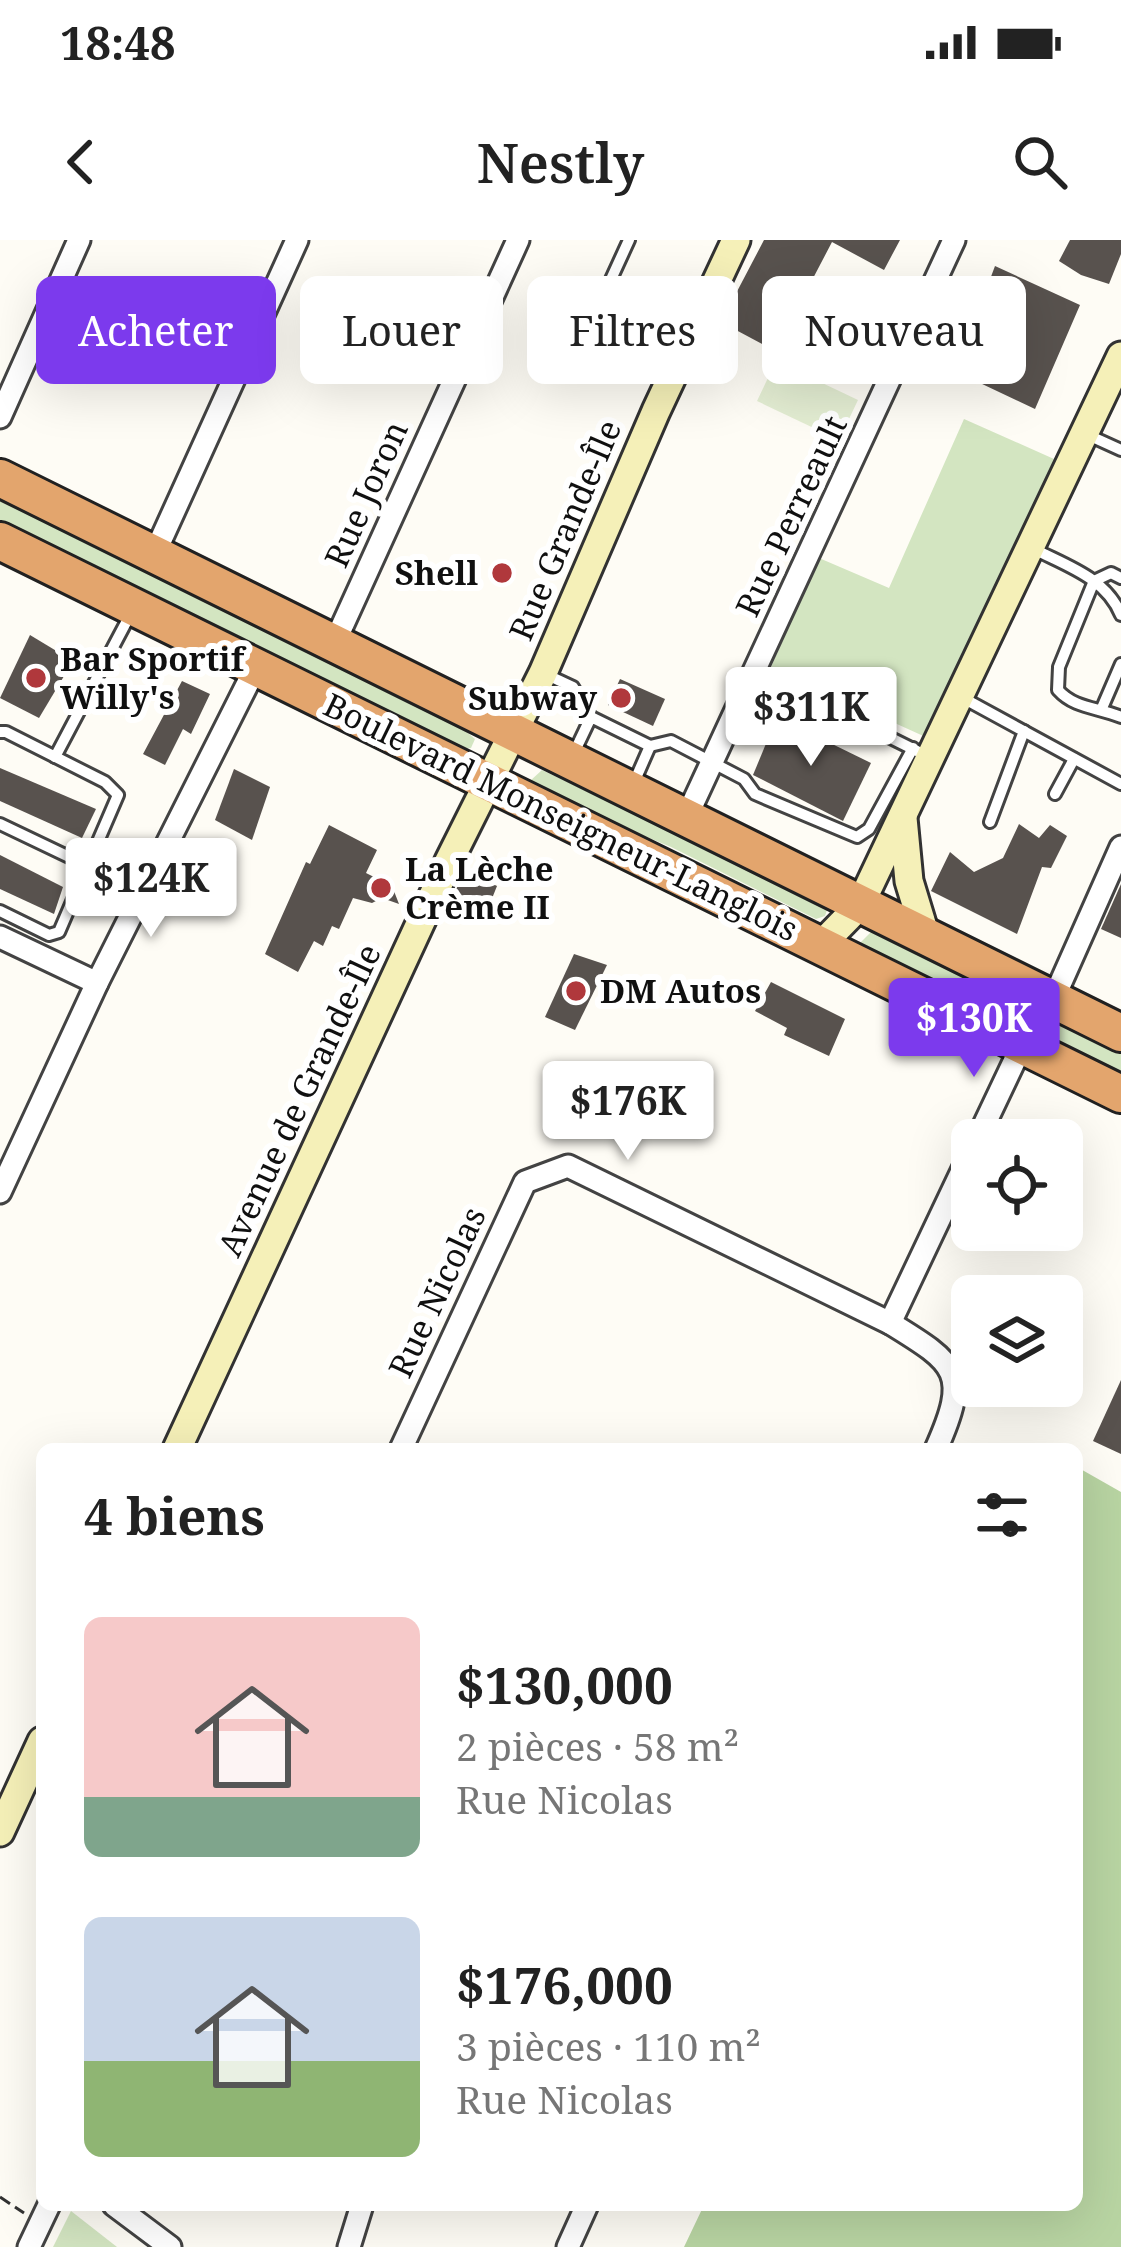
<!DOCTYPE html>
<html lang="fr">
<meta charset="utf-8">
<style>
body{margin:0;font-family:"Noto Serif",serif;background:#f2f2f2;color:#222;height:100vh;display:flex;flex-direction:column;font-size:45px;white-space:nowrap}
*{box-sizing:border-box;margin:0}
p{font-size:39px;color:#767676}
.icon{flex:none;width:66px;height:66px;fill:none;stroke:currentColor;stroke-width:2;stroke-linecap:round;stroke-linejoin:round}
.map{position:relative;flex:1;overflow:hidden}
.details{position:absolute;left:36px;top:1203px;width:1047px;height:768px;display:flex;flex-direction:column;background:#fff;border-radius:18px;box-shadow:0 12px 48px #0002}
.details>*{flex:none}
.hud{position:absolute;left:36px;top:36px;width:1050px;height:108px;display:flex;gap:24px}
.buttons{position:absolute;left:951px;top:879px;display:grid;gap:24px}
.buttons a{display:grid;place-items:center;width:132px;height:132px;border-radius:18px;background:#fff;box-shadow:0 12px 48px #0002;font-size:60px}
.price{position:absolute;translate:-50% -102px;padding:0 27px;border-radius:12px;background:#fff;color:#222;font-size:39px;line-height:78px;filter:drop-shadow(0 3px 6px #0008)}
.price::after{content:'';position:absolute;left:50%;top:72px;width:36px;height:27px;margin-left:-18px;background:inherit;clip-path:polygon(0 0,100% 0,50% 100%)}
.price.on{background:#7c3aed;color:#fff}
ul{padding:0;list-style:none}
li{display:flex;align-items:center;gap:36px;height:300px;padding:0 48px}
li span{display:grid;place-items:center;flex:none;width:336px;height:240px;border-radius:18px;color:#555}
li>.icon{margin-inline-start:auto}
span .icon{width:144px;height:144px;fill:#fffc;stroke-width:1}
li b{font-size:51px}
h2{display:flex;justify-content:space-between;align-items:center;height:144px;padding:0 48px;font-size:51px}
.pill{padding:0 42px;border-radius:18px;background:#fff;box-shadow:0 12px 48px #0002;font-size:42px;line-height:108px}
.pill.on{background:#7c3aed;color:#fff}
.status{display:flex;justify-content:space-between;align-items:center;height:84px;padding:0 60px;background:#fff;direction:ltr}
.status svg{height:33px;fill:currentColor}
header{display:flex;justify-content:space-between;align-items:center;height:156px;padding:0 48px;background:#fff;font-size:54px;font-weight:600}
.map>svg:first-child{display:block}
.green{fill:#d3e5c1}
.forest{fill:#b8d4a2}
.pitch{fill:#e3edd2}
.building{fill:#58524e}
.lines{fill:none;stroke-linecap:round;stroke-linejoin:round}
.lane-casing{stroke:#434343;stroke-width:16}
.street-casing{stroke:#434343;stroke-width:27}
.secondary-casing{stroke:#323232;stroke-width:33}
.highway-casing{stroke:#212121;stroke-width:42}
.path{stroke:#323232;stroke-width:3;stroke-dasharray:12 6;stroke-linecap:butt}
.lane{stroke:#fff;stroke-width:10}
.street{stroke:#fff;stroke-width:21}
.secondary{stroke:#f5f0b8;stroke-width:27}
.highway{stroke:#e3a56d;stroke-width:36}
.poi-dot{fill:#b0383c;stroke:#fff;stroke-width:4.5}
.labels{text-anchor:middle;stroke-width:12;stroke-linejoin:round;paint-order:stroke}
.street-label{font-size:33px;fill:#101010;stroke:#fff}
.poi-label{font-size:33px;font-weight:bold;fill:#101010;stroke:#fff;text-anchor:start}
</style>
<div class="status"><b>18:48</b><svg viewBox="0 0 49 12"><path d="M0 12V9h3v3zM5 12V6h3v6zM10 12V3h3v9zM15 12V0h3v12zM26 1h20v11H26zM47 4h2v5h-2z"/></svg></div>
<header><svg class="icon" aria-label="back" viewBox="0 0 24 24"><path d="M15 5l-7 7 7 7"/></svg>Nestly<svg class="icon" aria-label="search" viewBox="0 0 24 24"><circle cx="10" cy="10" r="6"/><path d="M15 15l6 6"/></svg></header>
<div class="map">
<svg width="1121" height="2007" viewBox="0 0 1121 2007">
<rect width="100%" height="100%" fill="#fefcf5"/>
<g class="green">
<polygon points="964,179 1054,219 930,499 771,427 819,318 889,348"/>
<polygon points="0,261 453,480 475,499 471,508 463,509 0,282"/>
<polygon points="542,530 797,651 827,670 825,676 816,679 671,607 543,554 530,541"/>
<polygon points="875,688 1121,811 1121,831 865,714 856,707"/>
<polygon points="71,1971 117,2007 53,2007"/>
</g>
<polygon class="forest" points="1077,1227 1121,1252 1121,2007 684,2007 704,1965 1077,1965"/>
<polygon class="pitch" points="776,121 858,160 839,200 757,161"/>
<g class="building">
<polygon points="764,0 900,0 884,30 832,2 775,111 721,82"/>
<polygon points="1070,0 1121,0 1121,14 1109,44 1081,35 1059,21"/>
<polygon points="995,26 1080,65 1035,169 961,134 990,70 980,66"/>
<polygon points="30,395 73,421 39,478 0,458"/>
<polygon points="620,439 665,459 653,486 608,465"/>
<polygon points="182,441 210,454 191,494 183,489 165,525 143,514"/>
<polygon points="777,477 871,523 843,581 753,535"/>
<polygon points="0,528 96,569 82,598 0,561"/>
<polygon points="234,529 270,547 252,600 215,580"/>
<polygon points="1019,584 1039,598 1050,585 1067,596 1051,628 1042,627 1017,694 931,651 950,612 974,632 1003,618"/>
<polygon points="329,585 377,610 366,633 392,646 399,664 382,658 372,663 353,658 339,689 332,686 323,706 314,701 298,732 265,714 306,622 310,624"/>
<polygon points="0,615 63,647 54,674 0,649"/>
<polygon points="464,630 497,646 487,671 454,655"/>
<polygon points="1121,644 1121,698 1101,689"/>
<polygon points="574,714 607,725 575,790 545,777"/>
<polygon points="771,742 845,779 829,816 784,795 787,788 755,771"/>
<polygon points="1121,1140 1121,1214 1093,1201"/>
</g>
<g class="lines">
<g class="lane-casing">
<g id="lane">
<polyline points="602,59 629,0"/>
<polyline points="1088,195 1121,210"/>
<path d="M1034 309C1067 326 1106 338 1121 375"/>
<path d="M1121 338 1111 333 1094 341 1059 427 1058 450C1075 469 1098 467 1121 477"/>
<polyline points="756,431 917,511"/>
<polyline points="543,433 573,447 591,477"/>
<polyline points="963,458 1121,544"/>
<polyline points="1102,468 1121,424"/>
<polyline points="0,492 6,492 105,542 118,555 59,692 49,695 0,671"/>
<polyline points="650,506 671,501 744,539 755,554 857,597 869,589 913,508"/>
<polyline points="55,517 130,375"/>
<polyline points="572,517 591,477 650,506 632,547"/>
<polyline points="1055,554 1074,519"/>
<polyline points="990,582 1024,491"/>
<polyline points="0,584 88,626"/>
</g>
</g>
<g class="street-casing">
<g id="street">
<polyline points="0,177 79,0"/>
<polyline points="154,315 297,0"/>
<polyline points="334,404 518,0"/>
<polyline points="686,578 954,0"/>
<polyline points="0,697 97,743"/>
<polyline points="1053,760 1121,607"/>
<polyline points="977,900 1022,805"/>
<polyline points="0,952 97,743 256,427"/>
<path d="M890 1083C957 1124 970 1133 936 1209"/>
<polyline points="401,1209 525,942 568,926 890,1083 972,910"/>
<polyline points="114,1965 170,2007"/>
<polyline points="29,2007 49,1965"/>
<polyline points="349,2007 362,1965"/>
<polyline points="568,2007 587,1965"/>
</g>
</g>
<g class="secondary-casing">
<g id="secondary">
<polyline points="903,578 909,641 926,697"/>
<polyline points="821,705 860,665 1121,116"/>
<polyline points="177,1209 449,621 543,433 656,171 736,0"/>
<polyline points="0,1592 42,1501"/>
</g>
</g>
<g class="highway-casing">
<g id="highway">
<polyline points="0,238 1121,793"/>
<polyline points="0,301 1121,854"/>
</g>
</g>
<polyline class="path" points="0,1957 24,1973"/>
<use href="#lane" class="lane"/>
<use href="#street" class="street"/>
<use href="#secondary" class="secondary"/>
<use href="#highway" class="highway"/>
</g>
<g class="poi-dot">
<circle cx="502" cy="333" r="12"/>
<circle cx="36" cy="438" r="12"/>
<circle cx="621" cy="458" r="12"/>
<circle cx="381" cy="648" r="12"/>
<circle cx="576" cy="751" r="12"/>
</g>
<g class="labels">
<g class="street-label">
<text transform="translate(366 254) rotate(-66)" y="12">Rue Joron</text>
<text transform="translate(791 276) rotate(-65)" y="12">Rue Perreault</text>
<text transform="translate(565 290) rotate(-67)" y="12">Rue Grande-Île</text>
<text transform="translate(561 577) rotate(26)" y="12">Boulevard Monseigneur-Langlois</text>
<text transform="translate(299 860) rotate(-65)" y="12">Avenue de Grande-Île</text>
<text transform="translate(437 1052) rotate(-65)" y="12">Rue Nicolas</text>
</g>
<g class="poi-label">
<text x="478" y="345" text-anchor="end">Shell</text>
<text x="60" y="431">Bar Sportif<tspan x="60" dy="38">Willy's</tspan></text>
<text x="597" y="470" text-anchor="end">Subway</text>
<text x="405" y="641">La Lèche<tspan x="405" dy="38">Crème II</tspan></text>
<text x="600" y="763">DM Autos</text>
</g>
</g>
</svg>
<div class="buttons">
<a><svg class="icon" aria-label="locate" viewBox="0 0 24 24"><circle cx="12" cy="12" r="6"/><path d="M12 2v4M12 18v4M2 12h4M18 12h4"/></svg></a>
<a><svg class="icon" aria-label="layers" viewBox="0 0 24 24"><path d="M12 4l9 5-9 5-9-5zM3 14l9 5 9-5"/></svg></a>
</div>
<b class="price" style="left:811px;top:529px">$311K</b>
<b class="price" style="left:151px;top:700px">$124K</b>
<b class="price on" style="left:974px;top:840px">$130K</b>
<b class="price" style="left:628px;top:923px">$176K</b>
<div class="hud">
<a class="pill on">Acheter</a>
<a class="pill">Louer</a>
<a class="pill">Filtres</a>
<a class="pill">Nouveau</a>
</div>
<section class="details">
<h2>4 biens<svg class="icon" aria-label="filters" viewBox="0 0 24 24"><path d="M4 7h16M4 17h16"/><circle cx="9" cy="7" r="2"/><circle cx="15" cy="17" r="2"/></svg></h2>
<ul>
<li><span style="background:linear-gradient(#f6c9c9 75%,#7fa58c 0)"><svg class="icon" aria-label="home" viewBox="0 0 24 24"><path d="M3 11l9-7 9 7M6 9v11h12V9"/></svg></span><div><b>$130,000</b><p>2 pièces · 58 m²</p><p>Rue Nicolas</p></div></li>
<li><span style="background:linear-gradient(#c9d6e8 60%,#8fb573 0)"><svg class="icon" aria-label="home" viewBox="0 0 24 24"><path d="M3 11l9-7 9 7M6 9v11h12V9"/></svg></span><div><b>$176,000</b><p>3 pièces · 110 m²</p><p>Rue Nicolas</p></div></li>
</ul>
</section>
</div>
